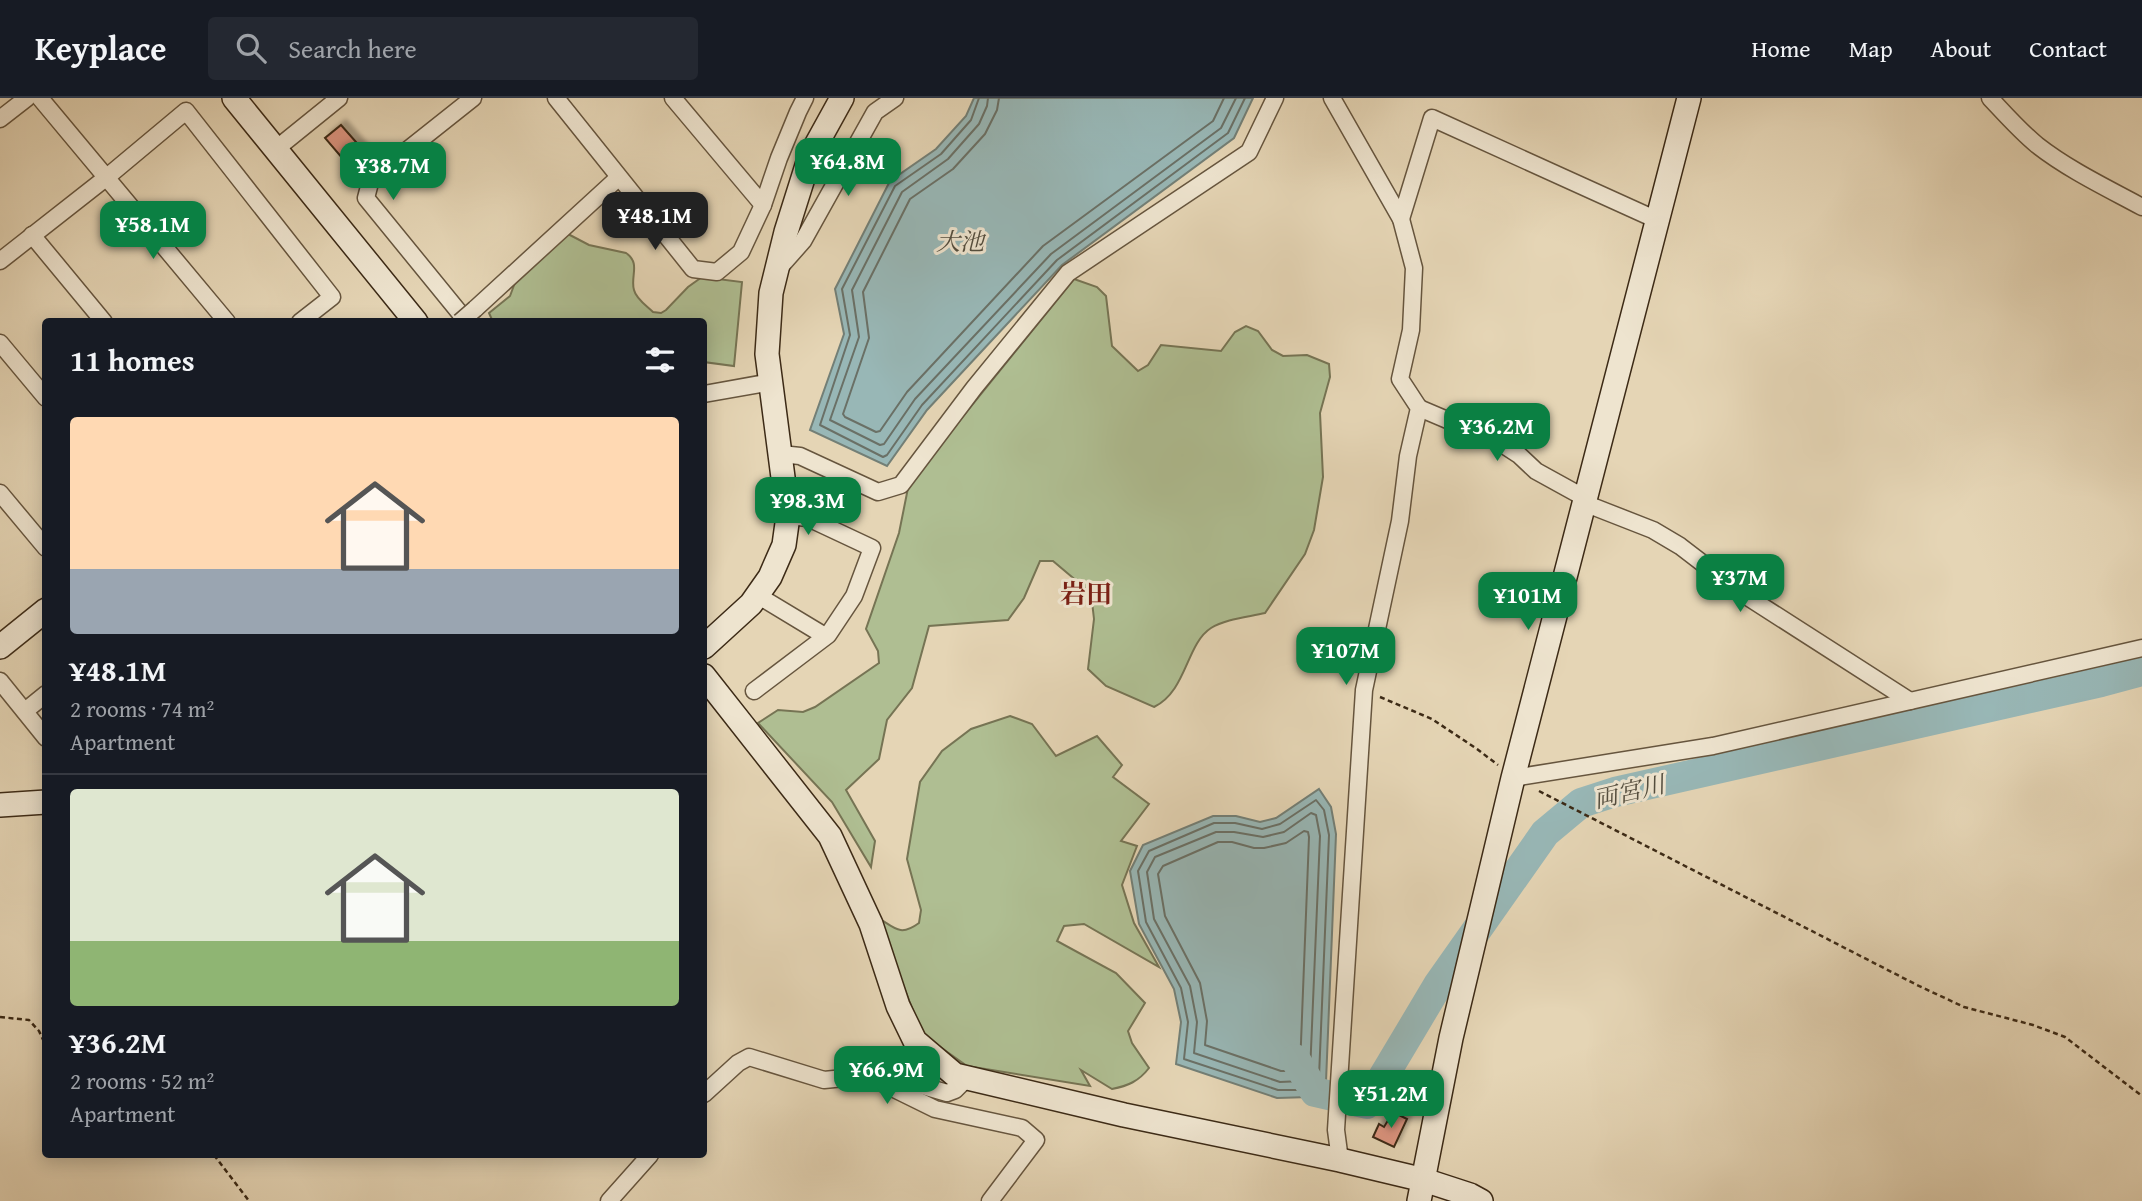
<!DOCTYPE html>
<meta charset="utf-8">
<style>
body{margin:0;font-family:"Gentium Book Plus","Noto Serif JP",serif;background:#242831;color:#f1f3f6;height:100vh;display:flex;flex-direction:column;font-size:26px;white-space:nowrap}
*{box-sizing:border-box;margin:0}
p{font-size:23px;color:#9ea1a6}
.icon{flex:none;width:38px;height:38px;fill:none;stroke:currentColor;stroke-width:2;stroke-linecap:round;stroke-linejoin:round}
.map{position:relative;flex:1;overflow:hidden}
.drawer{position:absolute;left:42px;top:220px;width:665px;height:840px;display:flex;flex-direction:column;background:#171b24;border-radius:7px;box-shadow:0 4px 18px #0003}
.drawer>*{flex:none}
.price{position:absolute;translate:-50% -60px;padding:0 16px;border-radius:14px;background:#0b8043;color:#fff;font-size:23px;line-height:46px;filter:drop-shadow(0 2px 4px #0008)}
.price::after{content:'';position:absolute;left:50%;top:42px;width:21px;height:16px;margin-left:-10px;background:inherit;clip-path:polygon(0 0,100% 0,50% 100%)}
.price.selected{background:#222;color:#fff}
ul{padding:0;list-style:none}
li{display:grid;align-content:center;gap:14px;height:371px;padding:0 28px}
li+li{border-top:2px solid #363941}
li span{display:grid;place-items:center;height:217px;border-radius:7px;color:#555}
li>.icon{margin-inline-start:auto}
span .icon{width:126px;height:126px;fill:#fffc;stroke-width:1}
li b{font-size:30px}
h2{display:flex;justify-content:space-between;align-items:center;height:84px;padding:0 28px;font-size:30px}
header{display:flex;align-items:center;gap:42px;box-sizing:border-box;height:98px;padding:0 35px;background:#171b24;border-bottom:2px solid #363941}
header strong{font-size:33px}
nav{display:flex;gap:38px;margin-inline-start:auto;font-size:24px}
.search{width:490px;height:63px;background:#242831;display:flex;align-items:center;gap:18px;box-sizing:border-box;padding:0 24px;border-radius:7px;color:#9ea1a6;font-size:26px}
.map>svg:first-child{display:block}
.green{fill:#afbe92;stroke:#767454;stroke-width:2}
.water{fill:#98b7b6;stroke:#737f76;stroke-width:2}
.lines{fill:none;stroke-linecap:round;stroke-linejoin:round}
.shore{stroke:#6a7066;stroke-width:2}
.river{stroke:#98b7b6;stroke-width:30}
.building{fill:#dd9580;stroke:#3c2a16;stroke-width:2;filter:url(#shadow)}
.street-casing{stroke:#66553e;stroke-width:19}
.secondary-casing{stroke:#3c2a16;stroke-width:26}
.path{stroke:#3c2a16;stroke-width:2.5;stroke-dasharray:5 3.5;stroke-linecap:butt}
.street{stroke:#eee4cf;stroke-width:16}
.secondary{stroke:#eee4cf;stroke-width:23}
.street-bridge-casing{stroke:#66553e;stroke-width:19;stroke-linecap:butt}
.street-bridge{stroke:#eee4cf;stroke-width:16}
.labels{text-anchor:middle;stroke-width:6;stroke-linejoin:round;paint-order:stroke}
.water-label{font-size:24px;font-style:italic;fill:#534d3e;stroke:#eee4cf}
.quarter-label{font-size:26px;font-weight:bold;fill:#7a1f14;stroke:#eee4cf}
</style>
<header>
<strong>Keyplace</strong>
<div class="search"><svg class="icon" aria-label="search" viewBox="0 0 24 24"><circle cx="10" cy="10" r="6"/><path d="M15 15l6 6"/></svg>Search here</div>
<nav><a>Home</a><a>Map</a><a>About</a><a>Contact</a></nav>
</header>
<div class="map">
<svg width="2142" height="1103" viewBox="0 0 2142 1103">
<defs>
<filter id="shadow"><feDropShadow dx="5" dy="-5" stdDeviation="2" flood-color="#0004"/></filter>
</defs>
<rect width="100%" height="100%" fill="#e5d5b5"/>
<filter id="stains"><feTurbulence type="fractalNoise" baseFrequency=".00286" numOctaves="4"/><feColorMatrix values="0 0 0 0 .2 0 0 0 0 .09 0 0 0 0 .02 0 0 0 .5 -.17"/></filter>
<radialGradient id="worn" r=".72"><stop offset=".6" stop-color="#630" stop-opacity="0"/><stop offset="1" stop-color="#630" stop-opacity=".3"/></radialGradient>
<g class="green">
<path d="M568 136 589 147 626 155C641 165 630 179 634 192 636 201 647 208 653 214L661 215 666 212 688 189 702 179 742 184 734 268 704 264V224H493L489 215 510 198 516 182Z"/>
<path d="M1074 181 1097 189 1106 198 1112 248 1138 273 1148 267 1161 247 1221 253 1235 234 1246 228 1258 233 1272 252 1283 258 1307 257 1329 266 1330 279 1320 315 1323 379 1314 432 1305 456 1265 515C1248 519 1225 521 1211 530 1186 546 1187 593 1154 609L1106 588 1088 571 1094 521 1091 495 1053 463H1040L1024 500 1008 522 929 528 912 590 887 622 879 661 846 692 875 743 871 769 832 704 758 625 778 612 803 614 815 609 879 565 878 553 866 531 899 435 909 385Z"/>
<path d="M1010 618 1032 626 1056 658 1097 638 1122 667 1113 679 1149 706 1121 743 1137 748 1122 787 1134 825 1159 869 1084 826 1064 828 1057 843 1116 875 1145 905 1128 933 1132 945 1149 970C1139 983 1128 988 1112 991L1081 972 1090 988 967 968 922 936 877 819C895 830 900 839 919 825L921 812 907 761 920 684 942 653 971 631Z"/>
</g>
<g class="water">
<polygon points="974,0 1253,0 1234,40 1062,167 927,312 887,368 810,332 844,236 835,191 890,83 936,51 966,18"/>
<polygon points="1319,691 1331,709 1336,736 1326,984 1310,999 1277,1000 1176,966 1181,924 1174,891 1139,826 1130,773 1143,747 1213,718 1236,718 1260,724 1276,720"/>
</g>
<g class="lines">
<g class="shore">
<polyline points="979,0 971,22 941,56 895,88 842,191 850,237 820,327 883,359 887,357 922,307 1057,162 1228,35 1245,0"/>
<polyline points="988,0 987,8 979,26 948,61 902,94 852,192 859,239 830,322 880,347 884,346 915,301 1051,156 1221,30 1236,0"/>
<polyline points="999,0 997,12 985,36 953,71 910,101 863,194 869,240 843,316 845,319 876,334 880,333 907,294 1043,148 1213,23 1224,0"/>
<polygon points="1316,702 1324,712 1329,737 1319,979 1306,992 1278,992 1184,961 1188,924 1181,890 1146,824 1138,773 1149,753 1214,725 1235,725 1262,731 1280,726"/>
<polygon points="1311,715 1316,717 1320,738 1310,975 1302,983 1280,984 1194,955 1197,924 1190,888 1154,821 1147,774 1155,759 1216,734 1234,734 1263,739 1284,734"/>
<polygon points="1304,733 1308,734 1309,739 1300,970 1297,973 1281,973 1205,947 1207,923 1200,885 1165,818 1158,776 1163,768 1218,744 1232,744 1254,750 1264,750 1286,745"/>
</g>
<polyline class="river" points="1295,961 1315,994 1367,1006 1438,887 1545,735 1581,705 1615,694 2101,584 2142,573"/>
</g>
<g class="building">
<polygon points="341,27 371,61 355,75 325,40"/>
<polygon points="1393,1014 1407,1021 1394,1049 1373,1039 1379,1026 1384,1029"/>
</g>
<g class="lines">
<g class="street-casing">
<g id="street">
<polyline points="40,0 227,224"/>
<polyline points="556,0 693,171 717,174 741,154 763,107 779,60 798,14 805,0"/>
<polyline points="673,0 763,107"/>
<polyline points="1332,0 1401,121 1414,170 1411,232 1400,281 1419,310 1408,358 1400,423 1364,592 1336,1032 1340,1062"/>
<path d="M1990 0C2005 16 2020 33 2037 47 2069 72 2107 90 2142 109"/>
<polyline points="0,21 27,0"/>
<polyline points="276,51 339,0"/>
<polyline points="1401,121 1432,20 1657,122"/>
<polyline points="32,137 104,224"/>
<polyline points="0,163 107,79 186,13 332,199 300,224"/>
<polyline points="780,169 803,143 875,14 895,0"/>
<polyline points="475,211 618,80"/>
<polyline points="470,224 459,214 366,100 371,81 473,0"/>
<polyline points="0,245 46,300"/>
<polyline points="704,296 771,284"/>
<polyline points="1419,310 1499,344 1519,357 1536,373 1585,400"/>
<polyline points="781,356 800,358 878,394 901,387 974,290 1068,175 1249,54 1275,0"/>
<polyline points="0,395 46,450"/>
<polyline points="1584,405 1653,432 1680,448 1740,494 1910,603"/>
<polyline points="757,497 825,538"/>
<polyline points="0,583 46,640"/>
<polyline points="754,593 828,537 854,498 872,450 808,420 788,418"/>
<polyline points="25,613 46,596"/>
<polyline points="1513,680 1713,648 2142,550"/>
<polyline points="879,975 947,995 955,992 967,980"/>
<polyline points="704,996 738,965 749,959 824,982 854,979 874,981 935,1011 1022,1030 1036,1042 990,1103"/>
<polyline points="609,1103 650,1057"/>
</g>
</g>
<g class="secondary-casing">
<g id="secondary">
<polyline points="234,0 416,224"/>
<polyline points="0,549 46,512"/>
<polyline points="704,549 751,506 770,479 784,447 788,418 767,256 771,195 786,134 810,58 842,0"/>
<polyline points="704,578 830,738 871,826 898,908 915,943 955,977 1124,1017 1340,1062 1424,1082 1470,1097 1481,1103"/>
<polyline points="0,707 46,704"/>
<polyline points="1419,1103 1451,940 1513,680 1689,0"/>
</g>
</g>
<g class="path">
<polyline points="1380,599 1432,621 1477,651 1498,667"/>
<polyline points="1539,693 1917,887 1964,909 2033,927 2065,939 2142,998"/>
<polyline points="0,919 29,922 39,933 46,948"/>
<polyline points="214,1057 249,1103"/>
</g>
<use href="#street" class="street"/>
<use href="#secondary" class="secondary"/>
<g class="street-bridge-casing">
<polyline id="street-bridge" points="460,224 475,211"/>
</g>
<use href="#street-bridge" class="street-bridge"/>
</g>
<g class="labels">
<g class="water-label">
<text x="960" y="152">大池</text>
<text transform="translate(1629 694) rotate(-13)" y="8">両宮川</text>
</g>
<g class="quarter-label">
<text x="1086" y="505">岩田</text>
</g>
</g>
<rect width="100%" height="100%" filter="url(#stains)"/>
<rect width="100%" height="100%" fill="url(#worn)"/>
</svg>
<b class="price" style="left:848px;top:100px">¥64.8M</b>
<b class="price" style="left:393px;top:104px">¥38.7M</b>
<b class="price selected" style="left:655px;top:154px">¥48.1M</b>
<b class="price" style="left:153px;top:163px">¥58.1M</b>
<b class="price" style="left:1497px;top:365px">¥36.2M</b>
<b class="price" style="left:808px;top:439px">¥98.3M</b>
<b class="price" style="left:1740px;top:516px">¥37M</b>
<b class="price" style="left:1528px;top:534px">¥101M</b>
<b class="price" style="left:1346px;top:589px">¥107M</b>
<b class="price" style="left:887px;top:1008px">¥66.9M</b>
<b class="price" style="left:1391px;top:1032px">¥51.2M</b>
<section class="drawer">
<h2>11 homes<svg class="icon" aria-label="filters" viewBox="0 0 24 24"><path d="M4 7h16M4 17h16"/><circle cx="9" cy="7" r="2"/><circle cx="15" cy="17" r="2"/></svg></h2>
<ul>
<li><span style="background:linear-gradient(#ffd9b3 70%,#9aa5b1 0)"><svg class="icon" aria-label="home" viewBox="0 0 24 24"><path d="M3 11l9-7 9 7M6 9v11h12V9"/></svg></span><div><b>¥48.1M</b><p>2 rooms · 74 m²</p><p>Apartment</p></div></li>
<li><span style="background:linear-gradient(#dfe7d0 70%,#8fb573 0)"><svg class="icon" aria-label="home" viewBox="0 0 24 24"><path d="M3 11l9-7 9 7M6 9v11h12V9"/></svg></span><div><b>¥36.2M</b><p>2 rooms · 52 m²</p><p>Apartment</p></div></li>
</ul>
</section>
</div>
